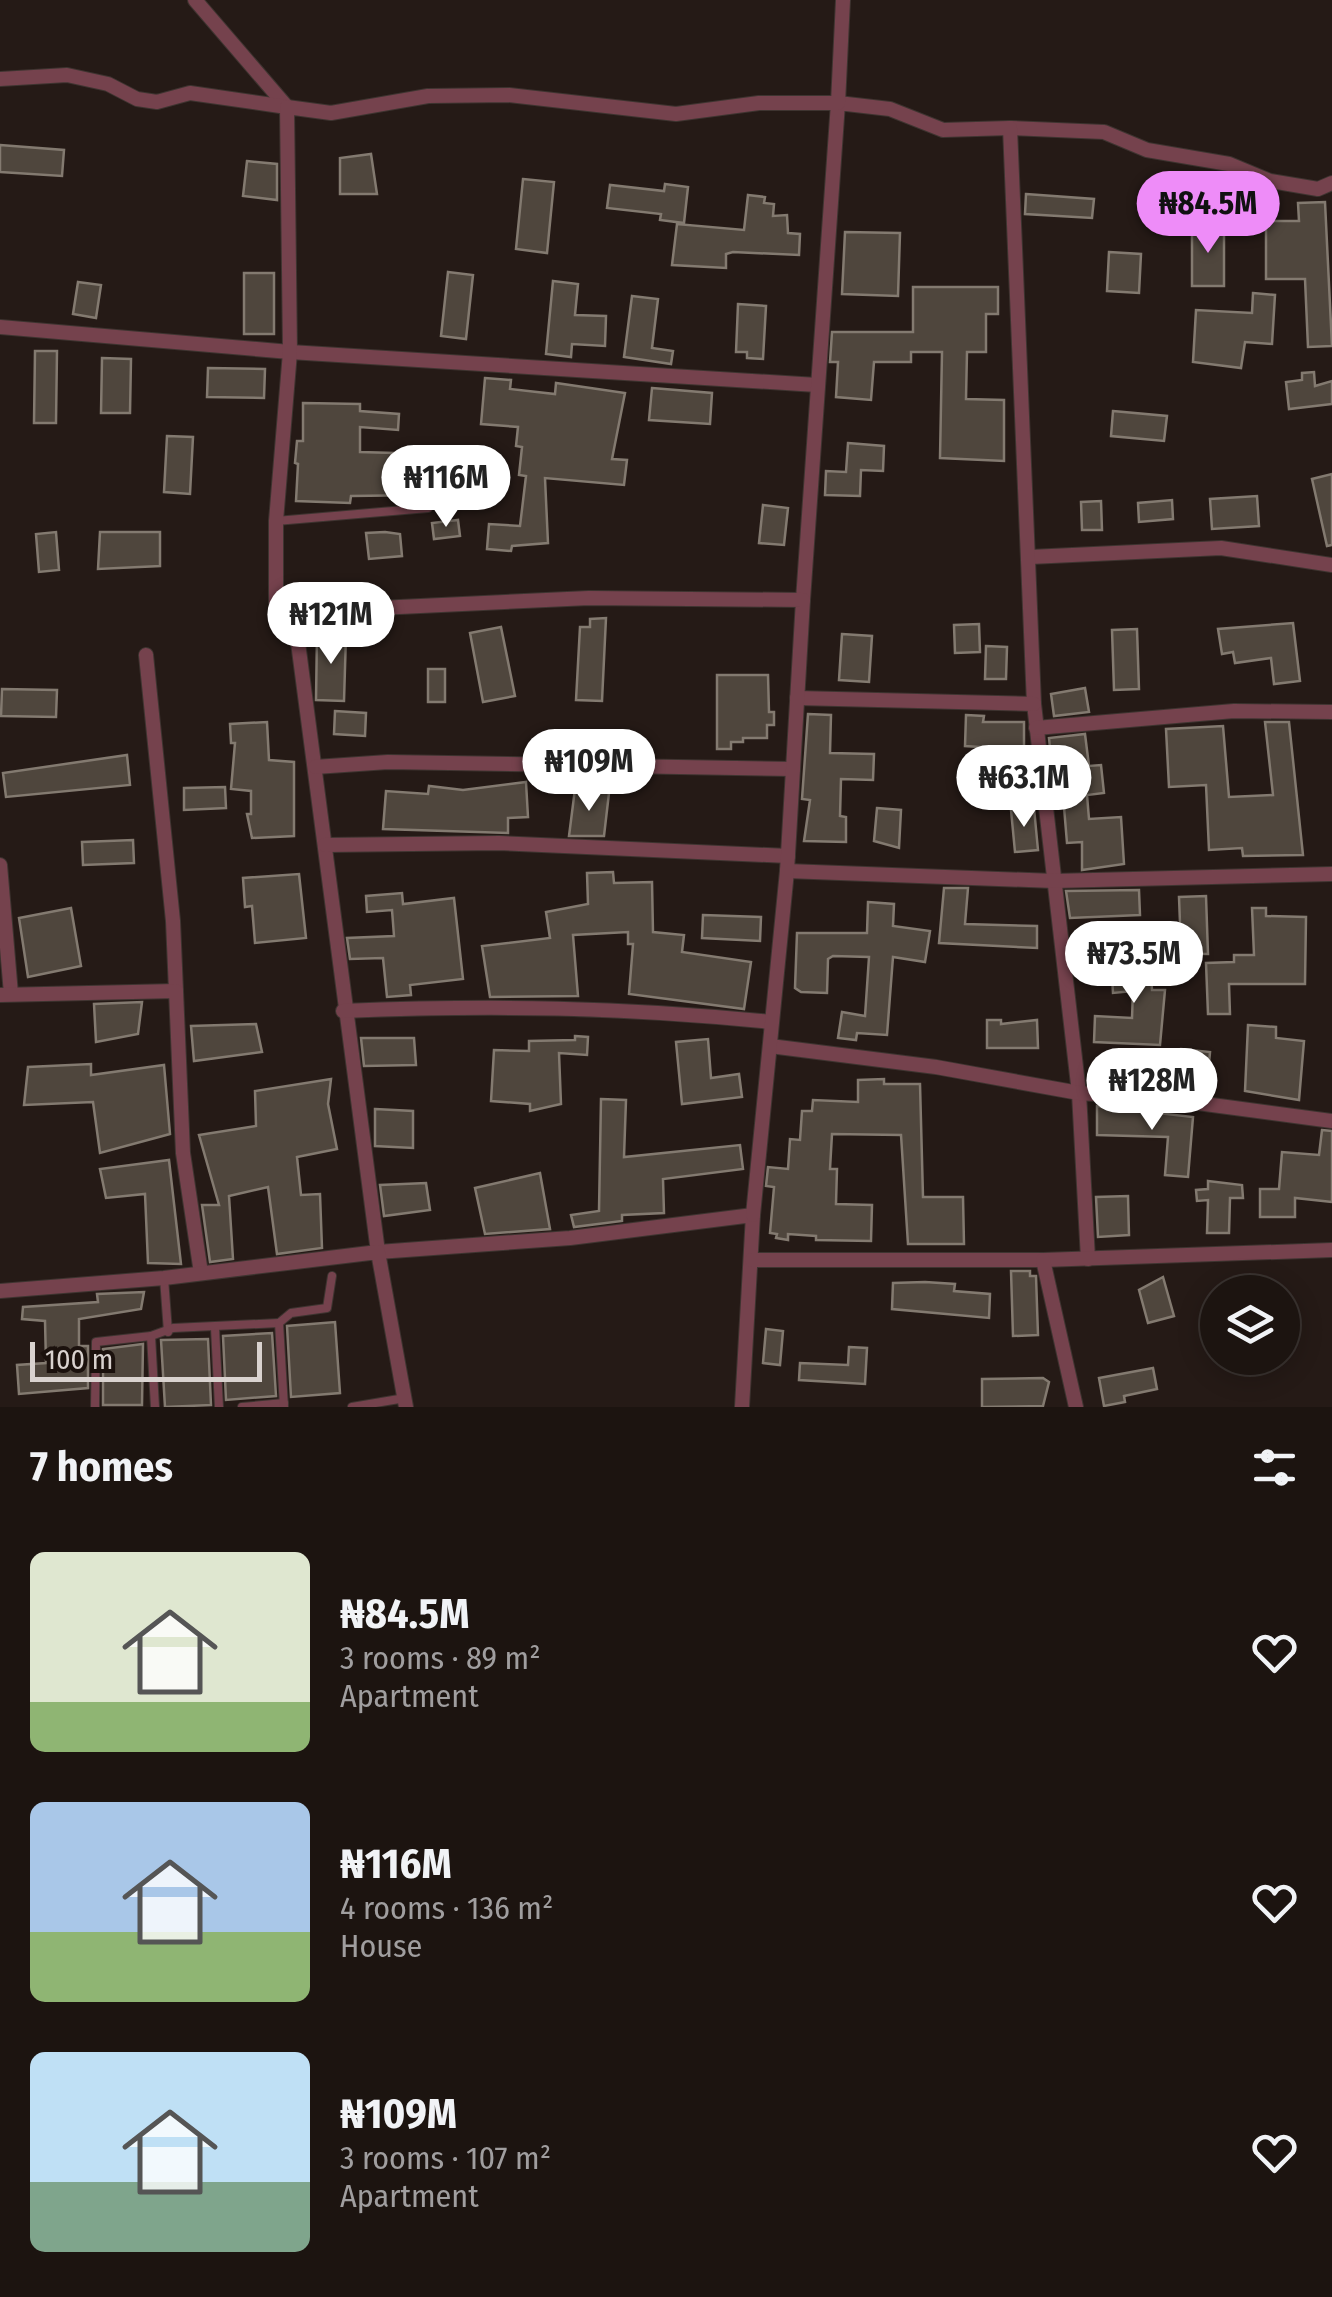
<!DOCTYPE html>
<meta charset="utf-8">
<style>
body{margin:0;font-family:"Fira Sans Condensed",sans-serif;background:#29211e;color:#f1f3f6;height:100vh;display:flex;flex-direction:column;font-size:38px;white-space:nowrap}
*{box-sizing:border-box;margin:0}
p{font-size:32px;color:#a09e9f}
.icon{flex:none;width:55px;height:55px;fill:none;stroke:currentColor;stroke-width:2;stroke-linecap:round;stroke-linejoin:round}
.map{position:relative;height:1407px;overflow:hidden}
.details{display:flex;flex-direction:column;background:#1c1410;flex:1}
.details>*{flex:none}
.fabs{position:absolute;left:1200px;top:1275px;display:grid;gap:20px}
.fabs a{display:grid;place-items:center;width:100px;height:100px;border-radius:50%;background:#1c1410;box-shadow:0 5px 25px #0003,0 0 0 2px #3a3330;font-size:50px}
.scale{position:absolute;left:30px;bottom:25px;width:232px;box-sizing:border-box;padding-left:10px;border:5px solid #d9d2cf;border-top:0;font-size:28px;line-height:35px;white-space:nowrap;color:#d9d2cf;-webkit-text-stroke:8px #1b110d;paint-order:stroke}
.price{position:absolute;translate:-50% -85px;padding:0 22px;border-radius:35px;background:#fff;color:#222;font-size:32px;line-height:65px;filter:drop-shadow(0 2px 5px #0008)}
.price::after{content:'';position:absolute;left:50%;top:60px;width:30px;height:22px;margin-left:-15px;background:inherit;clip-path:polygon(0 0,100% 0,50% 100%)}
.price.current{background:#ee8cf8;color:#111}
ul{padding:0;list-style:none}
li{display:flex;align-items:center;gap:30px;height:250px;padding:0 30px}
li span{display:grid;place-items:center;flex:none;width:280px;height:200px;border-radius:15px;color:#555}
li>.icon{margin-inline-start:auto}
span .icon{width:120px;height:120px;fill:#fffc;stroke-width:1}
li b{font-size:42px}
h2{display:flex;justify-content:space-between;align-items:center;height:120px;padding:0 30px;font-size:42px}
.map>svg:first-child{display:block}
.building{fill:#4f463d;stroke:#837a70;stroke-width:2.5}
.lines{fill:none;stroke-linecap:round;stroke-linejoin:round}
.lane-casing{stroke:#3e3430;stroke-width:10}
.street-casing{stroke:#3e3430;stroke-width:16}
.lane{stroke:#75424d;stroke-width:8}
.street{stroke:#75424d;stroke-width:14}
</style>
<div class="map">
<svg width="1332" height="1407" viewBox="0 0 1332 1407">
<rect width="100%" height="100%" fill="#251a16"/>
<g class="building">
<polygon points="0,145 64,150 62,176 0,172"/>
<polygon points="371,154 377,194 340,194 340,158"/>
<polygon points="247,161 277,164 277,200 243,196"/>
<polygon points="523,179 554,182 547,253 516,249"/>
<polygon points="665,184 688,187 684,223 660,220 661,214 607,208 610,185 664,191"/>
<polygon points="1026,194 1094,199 1092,218 1025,214"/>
<polygon points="748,195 765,197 764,203 774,204 773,216 787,215 788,233 800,234 799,255 733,252 726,254 726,268 672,265 677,224 744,230"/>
<polygon points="1325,202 1332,346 1308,347 1305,279 1266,279 1266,221 1299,221 1298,203"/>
<rect x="1192" y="226" width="32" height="60"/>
<polygon points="845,232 900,233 898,296 842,294"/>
<polygon points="1109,252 1141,254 1139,293 1107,291"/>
<polygon points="448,272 473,275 466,339 441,336"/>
<rect x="244" y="273" width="30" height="61"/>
<polygon points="553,281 578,284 575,315 606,316 605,346 572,344 571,357 546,354"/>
<polygon points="78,282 101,285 96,318 73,314"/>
<polygon points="913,287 998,287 998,314 986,314 986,352 967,352 966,399 1004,400 1004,461 940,458 942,352 911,352 911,362 874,362 871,400 836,397 838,362 830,362 832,332 913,332"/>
<polygon points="1253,293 1275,295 1272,344 1245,342 1241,368 1193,362 1196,310 1252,313"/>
<polygon points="632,296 658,299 652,348 673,351 671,364 624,357"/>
<polygon points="738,304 766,306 763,359 747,358 747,352 736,352"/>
<polygon points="35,351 57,351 56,423 34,423"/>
<polygon points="102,358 131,359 130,413 101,413"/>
<polygon points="208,368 265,369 264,398 207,397"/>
<polygon points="1314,372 1315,386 1332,381 1332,404 1289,409 1286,382 1302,380 1302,373"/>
<polygon points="485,378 511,380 510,389 555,394 556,383 625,393 612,459 627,460 624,485 545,478 548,543 512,546 511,551 487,549 489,524 520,526 526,476 519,475 522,447 516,446 518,427 481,424"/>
<polygon points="652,388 712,393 710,424 649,420"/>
<polygon points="303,403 360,404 360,411 399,414 398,430 360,427 360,452 467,455 466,483 460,487 426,485 425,495 351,496 350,503 296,501 298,464 295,463 297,441 303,441"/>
<polygon points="1113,411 1167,416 1164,441 1111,436"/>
<polygon points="167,436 193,437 190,494 164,492"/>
<polygon points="848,443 884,446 883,471 861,470 860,496 825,495 826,471 846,472"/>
<polygon points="1332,474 1332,545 1327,546 1312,479"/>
<polygon points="1257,496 1259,526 1212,529 1210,499"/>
<polygon points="1172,500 1173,519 1139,522 1138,503"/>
<polygon points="1101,501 1102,530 1082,530 1081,502"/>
<polygon points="763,505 788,508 784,545 759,543"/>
<polygon points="458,520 460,536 434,539 432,523"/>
<polygon points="56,532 59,570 39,572 36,534"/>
<polygon points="100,532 160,532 160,566 98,569"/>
<polygon points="385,532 400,534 402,556 369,559 366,533"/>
<polygon points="606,618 602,701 576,700 580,627 590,627 590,619"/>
<polygon points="1293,623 1300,681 1274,684 1271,658 1235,663 1233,652 1222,654 1218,629"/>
<polygon points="979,624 980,652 955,653 954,625"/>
<polygon points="501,627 515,696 483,702 470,633"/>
<polygon points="1137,629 1139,689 1114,690 1112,630"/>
<polygon points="317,634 346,635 344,701 316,700"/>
<polygon points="842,634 872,636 869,682 839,680"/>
<polygon points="986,646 1007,647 1006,679 985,679"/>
<rect x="428" y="669" width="17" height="33"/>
<polygon points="717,675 768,675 769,712 774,712 774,725 767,725 767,738 743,738 743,742 731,742 731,749 717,749"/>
<polygon points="1085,688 1089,712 1054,716 1051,694"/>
<polygon points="2,689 57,690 56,717 1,716"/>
<polygon points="335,711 366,713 365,736 334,734"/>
<polygon points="808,714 831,715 830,753 874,754 873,780 841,779 840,816 846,817 846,842 804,841 810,800 802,799"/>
<polygon points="966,715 984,716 983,722 1024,722 1024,750 965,746"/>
<polygon points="267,722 269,760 294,762 294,836 252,838 247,814 251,814 251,791 231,789 235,743 231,743 230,724"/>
<polygon points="1265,722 1289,722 1303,855 1243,856 1242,848 1209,850 1206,785 1169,787 1166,729 1223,726 1229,797 1273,795"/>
<polygon points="1085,734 1089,766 1101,765 1104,793 1087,795 1089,819 1121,817 1124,864 1082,870 1082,842 1067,843 1059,747 1050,748 1049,738"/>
<polygon points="127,755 130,785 6,797 3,773"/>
<polygon points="526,782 528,817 508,818 508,833 383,829 386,791 428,794 429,786 463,790"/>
<polygon points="225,787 226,808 184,810 184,788"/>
<polygon points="575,789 609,793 604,836 569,836"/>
<polygon points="877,808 901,810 899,848 874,841"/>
<polygon points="1034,808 1038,850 1015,852 1011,810"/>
<polygon points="133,840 134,863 83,865 82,842"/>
<polygon points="613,872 614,883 652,882 653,932 684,935 682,952 751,962 744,1009 629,994 633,944 628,944 628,932 573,935 578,996 490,997 482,946 550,938 546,912 588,904 587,873"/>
<polygon points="299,874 306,938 255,943 252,906 245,907 243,878"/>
<polygon points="944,888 968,888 965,924 1037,926 1037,948 939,943"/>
<polygon points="1139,890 1140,915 1070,918 1066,891"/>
<polygon points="402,893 403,904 454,898 463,979 410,985 411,995 387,997 383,958 350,959 347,938 394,936 392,910 367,912 366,896"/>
<polygon points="1206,896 1208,954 1151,953 1148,926 1180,923 1179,897"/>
<polygon points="868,902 894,904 893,926 930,931 925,962 893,957 887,1035 857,1033 856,1040 838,1038 842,1012 865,1016 869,957 833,956 828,959 827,993 801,992 795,988 797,933 867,933"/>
<polygon points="71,908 81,966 28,977 19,918"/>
<polygon points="1252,908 1266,908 1266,916 1306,917 1305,984 1229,984 1230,1014 1208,1014 1206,963 1234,962 1234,955 1254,955"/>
<polygon points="703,915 761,917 760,941 702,938"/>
<polygon points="1150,956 1152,990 1165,990 1160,1045 1094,1042 1095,1016 1132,1018 1133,991 1113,993 1111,959"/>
<polygon points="142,1002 138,1034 96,1042 94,1004"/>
<polygon points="987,1020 1001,1020 1001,1024 1037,1020 1038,1048 987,1048"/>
<polygon points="256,1024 262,1052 194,1061 191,1026"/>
<polygon points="1248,1025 1276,1027 1276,1038 1304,1041 1299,1100 1245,1091"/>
<polygon points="575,1036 588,1037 587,1055 559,1053 561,1104 530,1111 530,1104 491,1101 494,1050 529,1051 529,1041 575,1040"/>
<polygon points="361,1038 414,1038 416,1065 364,1066"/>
<polygon points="708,1039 711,1078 739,1074 742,1097 682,1104 676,1042"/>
<polygon points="1181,1049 1210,1052 1208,1076 1179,1074"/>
<polygon points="91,1064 91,1075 164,1065 170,1134 100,1153 93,1102 24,1105 28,1067"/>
<polygon points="331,1079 328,1104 337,1149 297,1157 301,1195 320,1194 322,1248 277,1254 268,1187 229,1196 233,1259 210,1262 202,1205 219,1205 199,1135 256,1126 255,1091"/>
<polygon points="884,1079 884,1084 920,1084 923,1197 963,1197 964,1244 908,1244 901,1135 832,1134 830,1169 837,1169 836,1204 872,1205 871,1241 816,1240 816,1236 788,1234 788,1240 776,1238 777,1234 770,1233 774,1187 766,1186 768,1167 788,1169 790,1139 800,1140 802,1111 812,1111 813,1100 858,1102 858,1080"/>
<polygon points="601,1099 626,1100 624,1157 740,1145 743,1169 663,1179 664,1213 622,1215 622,1221 574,1227 571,1215 599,1211"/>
<polygon points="1097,1106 1193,1117 1188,1177 1165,1175 1168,1137 1097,1135"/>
<polygon points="375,1109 413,1111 413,1148 375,1146"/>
<polygon points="1322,1130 1332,1131 1332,1202 1295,1198 1295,1217 1260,1217 1260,1189 1279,1189 1282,1152 1319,1155"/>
<polygon points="169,1160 181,1264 148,1263 145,1194 106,1198 100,1169"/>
<polygon points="540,1173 550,1229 485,1234 475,1188"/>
<polygon points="1208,1181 1242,1185 1243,1198 1230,1198 1229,1233 1207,1233 1208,1200 1197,1201 1196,1190 1208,1189"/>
<polygon points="426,1183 430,1210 384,1216 380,1185"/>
<polygon points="1128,1196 1129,1235 1098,1237 1096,1197"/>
<polygon points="1011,1271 1030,1271 1030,1276 1036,1276 1038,1335 1013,1336"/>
<polygon points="1163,1277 1174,1316 1148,1323 1139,1290"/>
<polygon points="925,1282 955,1284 954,1291 990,1294 989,1318 892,1309 893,1283"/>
<polygon points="144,1292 141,1309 79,1319 79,1346 88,1346 88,1388 19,1394 17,1365 46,1363 45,1321 22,1319 23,1307 98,1302 97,1294"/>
<polygon points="335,1322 340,1393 291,1397 287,1326"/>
<polygon points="766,1329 783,1331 780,1365 763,1363"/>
<polygon points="272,1333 276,1396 226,1400 223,1336"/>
<polygon points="208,1339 211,1405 165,1407 161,1340"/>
<polygon points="143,1344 142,1405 103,1405 103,1349"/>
<polygon points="849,1347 867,1348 865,1384 799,1380 800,1363 848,1365"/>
<polygon points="1153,1368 1157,1389 1124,1396 1125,1402 1104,1406 1099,1378"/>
<polygon points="1043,1378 1049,1382 1043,1406 982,1407 982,1379"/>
</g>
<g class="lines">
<g class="lane-casing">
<g id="lane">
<polyline points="276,521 428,508"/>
<polyline points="164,1278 168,1332"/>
<polyline points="215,1328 219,1407"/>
<polyline points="95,1407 96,1342 151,1336"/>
<polyline points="155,1407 151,1336 173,1328 279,1323"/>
<polyline points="242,1407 284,1403"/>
<polyline points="284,1407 279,1323 291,1313 327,1308 332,1276"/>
<polyline points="352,1407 405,1398"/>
</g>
</g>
<g class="street-casing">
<g id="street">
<polyline points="195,0 287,107"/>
<polyline points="0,79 67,75 108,84 137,99 157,102 190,93 287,107"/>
<polyline points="1010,128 1104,132 1147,150 1229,164 1270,181 1318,189 1332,183"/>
<polyline points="0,327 290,352 817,385"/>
<polyline points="1030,557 1221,548 1332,565"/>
<polyline points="803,600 838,103 890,109 943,130 1010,128 1034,704 1079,1093 1088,1259"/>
<polyline points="294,612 378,1252 570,1238 753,1215 742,1407"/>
<polyline points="146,655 173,921 176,991"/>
<polyline points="797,698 1034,704"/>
<polyline points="1036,728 1234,711 1332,712"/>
<polyline points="315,767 388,762 793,769"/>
<polyline points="325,845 499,843 788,856"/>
<polyline points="0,865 11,994"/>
<polyline points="787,871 1054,881 1332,874"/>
<polyline points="0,995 176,991 183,1153 201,1273"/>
<path d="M343 1011C492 1005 623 1007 771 1022"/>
<polyline points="770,1046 936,1067 1079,1093 1175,1100 1332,1121"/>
<polyline points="753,1215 787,871 803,600 589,598 294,612 276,606 276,521 290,352 287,107 331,113 428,96 509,95 676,114 759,103 838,103 843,0"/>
<polyline points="752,1260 1043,1260 1332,1250"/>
<polyline points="1043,1260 1076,1407"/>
<polyline points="0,1291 164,1278 378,1252 406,1407"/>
</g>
</g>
<use href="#lane" class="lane"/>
<use href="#street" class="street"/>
</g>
</svg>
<div class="fabs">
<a><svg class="icon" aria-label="layers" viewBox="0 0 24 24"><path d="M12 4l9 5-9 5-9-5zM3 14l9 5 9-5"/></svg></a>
</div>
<div class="scale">100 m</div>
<b class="price current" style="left:1208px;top:256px">₦84.5M</b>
<b class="price" style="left:446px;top:530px">₦116M</b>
<b class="price" style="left:331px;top:667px">₦121M</b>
<b class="price" style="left:589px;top:814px">₦109M</b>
<b class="price" style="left:1024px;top:830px">₦63.1M</b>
<b class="price" style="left:1134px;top:1006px">₦73.5M</b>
<b class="price" style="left:1152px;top:1133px">₦128M</b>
</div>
<section class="details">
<h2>7 homes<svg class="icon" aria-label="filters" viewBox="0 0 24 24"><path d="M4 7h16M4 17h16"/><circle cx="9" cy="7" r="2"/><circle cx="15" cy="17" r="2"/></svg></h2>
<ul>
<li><span style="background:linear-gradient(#dfe7d0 75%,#8fb573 0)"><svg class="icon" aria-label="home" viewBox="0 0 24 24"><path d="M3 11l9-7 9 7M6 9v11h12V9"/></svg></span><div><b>₦84.5M</b><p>3 rooms · 89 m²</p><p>Apartment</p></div><svg class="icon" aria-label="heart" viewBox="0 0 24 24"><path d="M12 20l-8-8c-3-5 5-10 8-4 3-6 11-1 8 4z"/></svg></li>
<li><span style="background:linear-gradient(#a9c7e8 65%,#8fb573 0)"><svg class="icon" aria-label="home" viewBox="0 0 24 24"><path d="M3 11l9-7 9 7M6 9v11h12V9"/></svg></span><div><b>₦116M</b><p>4 rooms · 136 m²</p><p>House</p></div><svg class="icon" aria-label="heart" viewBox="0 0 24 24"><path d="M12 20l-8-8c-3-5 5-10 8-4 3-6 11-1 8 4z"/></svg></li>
<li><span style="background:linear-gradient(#bfe0f5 65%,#7fa58c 0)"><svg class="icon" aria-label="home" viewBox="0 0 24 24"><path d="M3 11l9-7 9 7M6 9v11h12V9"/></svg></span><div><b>₦109M</b><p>3 rooms · 107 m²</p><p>Apartment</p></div><svg class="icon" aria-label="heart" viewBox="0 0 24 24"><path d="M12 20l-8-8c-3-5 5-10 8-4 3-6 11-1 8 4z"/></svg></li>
</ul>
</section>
